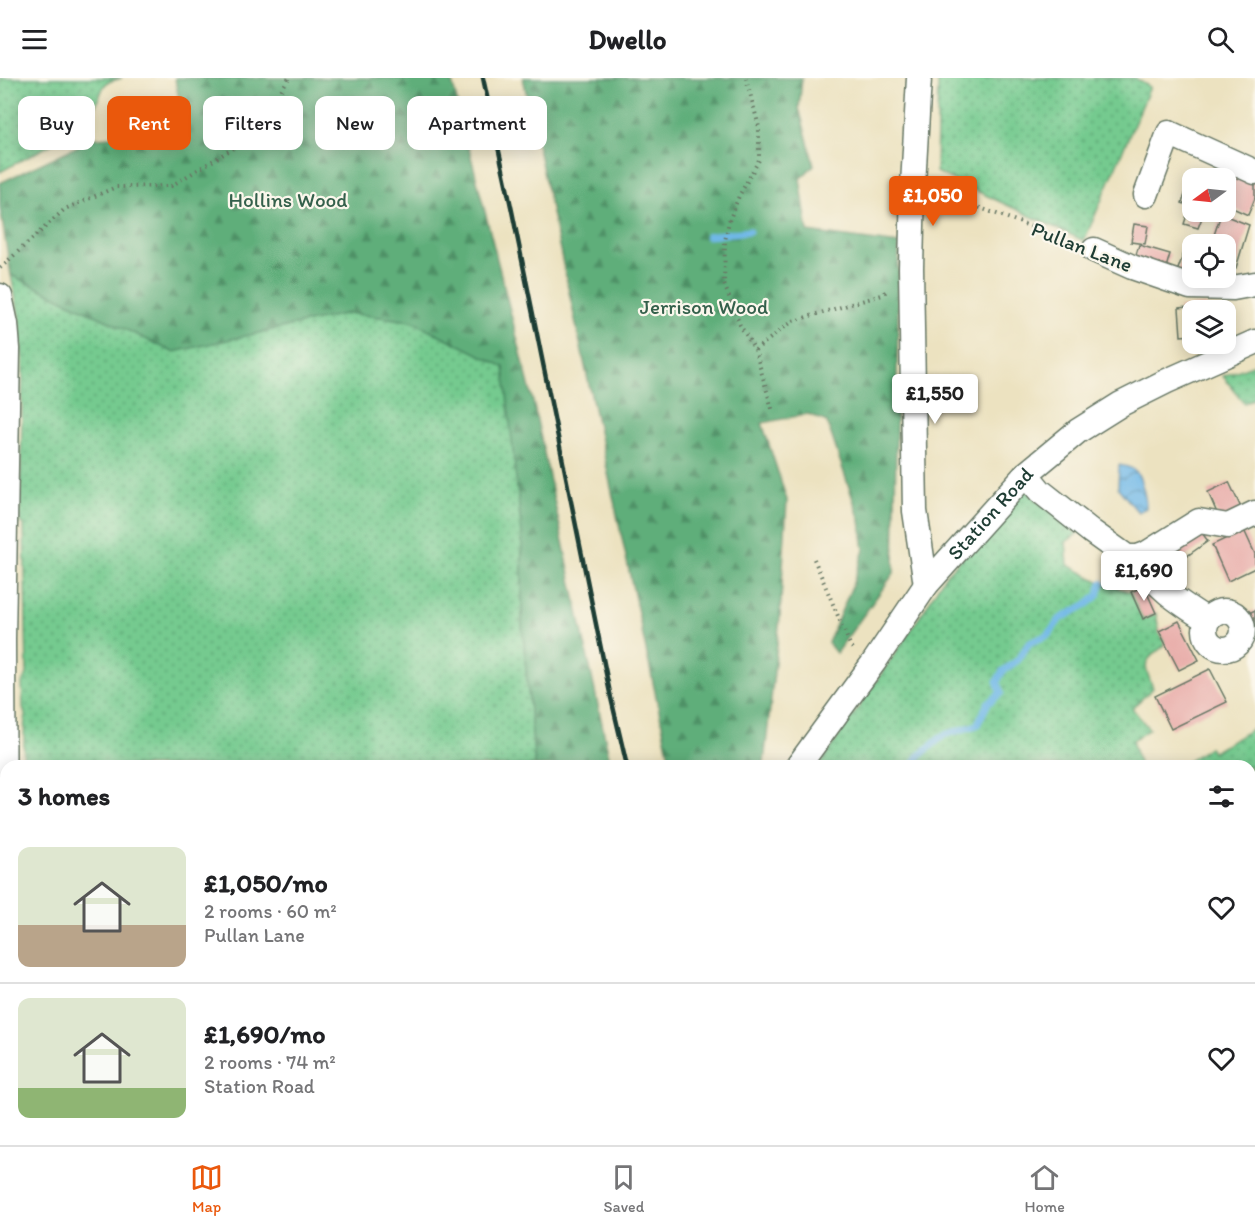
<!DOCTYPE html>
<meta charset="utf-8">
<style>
body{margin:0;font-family:Itim,sans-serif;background:#f6f6f6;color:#202124;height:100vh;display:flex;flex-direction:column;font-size:22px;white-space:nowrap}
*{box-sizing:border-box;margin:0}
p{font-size:20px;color:#757577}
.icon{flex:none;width:33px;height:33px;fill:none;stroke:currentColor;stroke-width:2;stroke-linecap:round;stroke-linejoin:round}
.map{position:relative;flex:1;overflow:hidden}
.sheet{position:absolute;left:0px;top:682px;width:1256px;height:386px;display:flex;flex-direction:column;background:#fff;border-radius:18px 18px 0 0;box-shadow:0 3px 15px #0003}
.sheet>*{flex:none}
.top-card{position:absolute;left:18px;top:18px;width:600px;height:54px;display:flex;gap:12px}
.needle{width:39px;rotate:255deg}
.buttons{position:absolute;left:1182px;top:90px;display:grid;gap:12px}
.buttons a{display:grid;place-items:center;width:54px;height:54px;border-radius:12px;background:#fff;box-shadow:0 3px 15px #0003;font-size:30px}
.price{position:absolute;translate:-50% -51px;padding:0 14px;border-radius:6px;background:#fff;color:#222;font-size:20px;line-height:39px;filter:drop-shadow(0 2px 3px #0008)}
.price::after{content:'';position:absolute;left:50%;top:36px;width:18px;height:14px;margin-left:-9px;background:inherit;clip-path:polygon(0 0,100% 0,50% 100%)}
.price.current{background:#ea580c;color:#fff}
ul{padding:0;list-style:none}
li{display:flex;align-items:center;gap:18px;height:150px;padding:0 18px}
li+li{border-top:2px solid #e0e0e0}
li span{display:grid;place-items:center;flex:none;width:168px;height:120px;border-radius:12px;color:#555}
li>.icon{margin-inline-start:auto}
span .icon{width:72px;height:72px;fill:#fffc;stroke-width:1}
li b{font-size:26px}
h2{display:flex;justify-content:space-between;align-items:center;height:72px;padding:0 18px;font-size:26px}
.pill{padding:0 21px;border-radius:12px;background:#fff;box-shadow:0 3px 15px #0003;font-size:21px;line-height:54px}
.pill.current{background:#ea580c;color:#fff}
header{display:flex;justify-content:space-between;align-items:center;height:78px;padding:0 18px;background:#fff;font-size:27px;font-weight:800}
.dock{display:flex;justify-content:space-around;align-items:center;height:84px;border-top:2px solid #e0e0e0;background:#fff;font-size:16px;color:#757577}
.dock a{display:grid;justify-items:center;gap:3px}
.dock .current{color:#ea580c}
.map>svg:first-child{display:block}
.green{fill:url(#green-dots);stroke:#4a8462;stroke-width:1.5}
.forest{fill:url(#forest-firs);stroke:#3f7657;stroke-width:1.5}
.water{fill:url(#water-waves);stroke:#477a8e;stroke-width:1.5}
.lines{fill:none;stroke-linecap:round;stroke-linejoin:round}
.stream{stroke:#6fb8e7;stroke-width:7}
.building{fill:#e9afab}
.minor-casing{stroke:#677765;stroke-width:27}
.path{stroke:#677765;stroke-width:4;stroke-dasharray:1.5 4.5;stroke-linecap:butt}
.minor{stroke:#fff;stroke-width:24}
.rail{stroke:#1f3d34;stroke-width:4.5}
.labels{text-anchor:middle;stroke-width:4.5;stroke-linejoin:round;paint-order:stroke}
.park-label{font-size:21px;fill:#34604b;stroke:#fbf7ec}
.street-label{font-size:21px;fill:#1f3d34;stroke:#fbf7ec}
</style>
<header><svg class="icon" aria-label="menu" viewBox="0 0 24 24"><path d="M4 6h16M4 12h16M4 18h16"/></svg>Dwello<svg class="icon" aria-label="search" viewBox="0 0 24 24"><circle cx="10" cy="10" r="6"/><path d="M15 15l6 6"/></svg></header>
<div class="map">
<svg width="1255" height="1067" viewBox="0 0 1255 1067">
<defs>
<pattern id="green-dots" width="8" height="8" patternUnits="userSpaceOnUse" patternTransform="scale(1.5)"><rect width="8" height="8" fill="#74ca8f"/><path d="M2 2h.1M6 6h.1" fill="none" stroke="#5fa576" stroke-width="1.8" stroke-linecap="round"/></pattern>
<pattern id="forest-firs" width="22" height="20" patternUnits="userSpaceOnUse" patternTransform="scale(1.5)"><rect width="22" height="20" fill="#5fae7a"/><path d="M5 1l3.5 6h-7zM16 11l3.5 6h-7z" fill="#4e8f65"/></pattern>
<pattern id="water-waves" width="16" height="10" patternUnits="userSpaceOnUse" patternTransform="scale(1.5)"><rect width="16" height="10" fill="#6fb8e7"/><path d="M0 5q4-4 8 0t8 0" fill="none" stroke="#5b97bc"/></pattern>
</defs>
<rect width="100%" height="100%" fill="#fbf7ec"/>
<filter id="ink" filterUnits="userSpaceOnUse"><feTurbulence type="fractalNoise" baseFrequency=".0167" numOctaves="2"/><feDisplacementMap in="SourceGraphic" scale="12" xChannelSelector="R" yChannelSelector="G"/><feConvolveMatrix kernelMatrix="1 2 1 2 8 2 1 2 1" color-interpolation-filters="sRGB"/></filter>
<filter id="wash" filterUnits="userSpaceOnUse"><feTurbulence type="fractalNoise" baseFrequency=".008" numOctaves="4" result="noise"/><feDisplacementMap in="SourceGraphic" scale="24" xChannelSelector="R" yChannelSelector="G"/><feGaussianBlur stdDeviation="1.35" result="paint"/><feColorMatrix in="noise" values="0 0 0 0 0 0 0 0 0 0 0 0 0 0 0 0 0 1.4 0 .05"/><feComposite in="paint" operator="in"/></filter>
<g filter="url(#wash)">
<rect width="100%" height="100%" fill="#ece2c0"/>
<g class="green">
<polygon points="0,0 122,0 108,4 104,8 87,47 0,94"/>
<polygon points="938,0 1135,0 1150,9 1084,163 936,94"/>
<polygon points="11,197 173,274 348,235 412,243 505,289 522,456 522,546 535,688 23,688 25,636 23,630 22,605 27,596 24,446 20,445 23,285 19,237"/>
<polygon points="1255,286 1255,320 1244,325 1223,298"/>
<path d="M1026 412 1077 456 1066 464 1068 487 1102 505 1131 514 1143 541 1156 535 1159 553 1166 566C1143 585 1142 582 1153 610L1132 630 1149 651 1132 663 1140 688H819L923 534 944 499Z"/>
<polygon points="1255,649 1255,772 1252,773 1255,780 1255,1067 844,1067 844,1062 1250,1062 1250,688 1181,688 1209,669 1212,675"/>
<polygon points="209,1062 551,1062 552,1067 197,1067"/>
</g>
<g class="forest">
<polygon points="175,0 451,0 532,319 611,688 535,688 522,546 522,456 504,289 412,243 348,235 173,274 11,197 0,129 0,105 95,60 185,55"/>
<polygon points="523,0 802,0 799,30 814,87 800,101 808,154 899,166 894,495 836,575 828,565 852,508 864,472 860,442 827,344 808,336 762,345 787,422 780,539 764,685 761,688 671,688"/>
<polygon points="614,1062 697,1062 698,1067 615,1067"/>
<polygon points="746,1062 844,1062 844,1067 747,1067"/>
</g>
<path class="water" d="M1119 387C1125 388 1134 390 1137 395 1142 402 1146 421 1146 430L1138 434 1118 410Z"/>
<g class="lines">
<g class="stream">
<polyline points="708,158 749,153"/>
<polyline points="912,688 919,678 944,657 977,647 988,625 1001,615 997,603 1003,593 1018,582 1029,565 1048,557 1060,541 1087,526 1098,517 1102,505"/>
<polyline points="0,945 6,947"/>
</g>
</g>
<g id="blocks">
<g class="building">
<polygon points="1231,95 1255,105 1255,120 1248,137 1226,127 1226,108"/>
<polygon points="1187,111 1192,113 1192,134 1210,134 1208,139 1203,137 1198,150 1184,146 1190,128 1182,125"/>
<polygon points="1221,136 1249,147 1236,190 1226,187 1226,166 1211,166"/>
<polygon points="1134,146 1148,148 1145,166 1131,164"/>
<polygon points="1187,166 1192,167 1192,197 1177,194"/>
<polygon points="1139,167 1170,176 1166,190 1135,180"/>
<polygon points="1206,227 1206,232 1192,232 1192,257 1181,258 1179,230"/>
<polygon points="1229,404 1242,432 1220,442 1208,414"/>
<polygon points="1199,451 1208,463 1180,483 1171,471"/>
<polygon points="1244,452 1255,476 1255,490 1228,503 1212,467"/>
<polygon points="1144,508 1156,535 1143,541 1131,514"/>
<polygon points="1255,532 1255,551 1247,536"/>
<polygon points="1179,543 1199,582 1179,592 1159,553"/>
<polygon points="1210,591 1227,624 1171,651 1155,618"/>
</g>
</g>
</g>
<g filter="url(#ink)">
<use href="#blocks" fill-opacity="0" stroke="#677765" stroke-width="1.5"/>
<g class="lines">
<g class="minor-casing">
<g id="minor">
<polyline points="919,0 913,107 911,190 915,433 926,507"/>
<polyline points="1146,117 1169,55 1255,94"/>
<polyline points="1094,172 1132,189 1190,209 1233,210 1255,206"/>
<polyline points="0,218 6,246 8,271 3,561 4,804 6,818"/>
<polyline points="1026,396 1040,413 1092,454 1127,479 1138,479 1146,476 1199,443 1228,448 1255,435"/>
<path d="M1138 479C1153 508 1180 525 1207 542"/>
<circle cx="1224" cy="552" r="19"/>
<path id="s1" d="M798 688 874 584 926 507 1026 396 1078 353 1121 326 1167 303 1255 264"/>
<polyline points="583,1062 584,1067"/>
</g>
</g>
<g class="path">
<polyline points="746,0 759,49 759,82 739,118 729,143 725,163 724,206 740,247 755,272 773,334"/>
<polyline points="934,113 1073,164"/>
<polyline points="0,190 65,131 116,109 171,108 250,60 289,0"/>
<polyline points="755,272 793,243 882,217 889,211"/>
<polyline points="814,481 851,569 856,573"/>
</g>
<use href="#minor" class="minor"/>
<g class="rail">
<polyline points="483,0 512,133 611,620 627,688"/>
<polyline points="711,1062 712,1067"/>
</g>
</g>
</g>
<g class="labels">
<g class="park-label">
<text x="288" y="129">Hollins Wood</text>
<text x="704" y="236">Jerrison Wood</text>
</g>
<g class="street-label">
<text transform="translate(1082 169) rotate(21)" y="7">Pullan Lane</text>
<text dy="7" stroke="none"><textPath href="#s1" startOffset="318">Station Road</textPath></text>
</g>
</g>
</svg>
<div class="buttons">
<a><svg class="needle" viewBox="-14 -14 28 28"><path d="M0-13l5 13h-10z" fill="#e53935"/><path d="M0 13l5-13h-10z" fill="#757577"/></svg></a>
<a><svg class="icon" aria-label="locate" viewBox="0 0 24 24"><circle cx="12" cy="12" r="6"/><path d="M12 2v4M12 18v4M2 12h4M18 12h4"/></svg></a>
<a><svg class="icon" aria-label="layers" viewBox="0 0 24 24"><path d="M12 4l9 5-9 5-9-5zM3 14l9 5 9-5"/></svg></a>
</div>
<b class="price current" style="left:933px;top:149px">£1,050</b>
<b class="price" style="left:935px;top:347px">£1,550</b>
<b class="price" style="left:1144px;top:524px">£1,690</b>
<div class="top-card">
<a class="pill">Buy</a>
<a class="pill current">Rent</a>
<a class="pill">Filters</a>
<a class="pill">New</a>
<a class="pill">Apartment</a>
</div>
<section class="sheet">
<h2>3 homes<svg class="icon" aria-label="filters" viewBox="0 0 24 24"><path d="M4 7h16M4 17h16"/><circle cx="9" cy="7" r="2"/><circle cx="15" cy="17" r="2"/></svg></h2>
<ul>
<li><span style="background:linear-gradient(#dfe7d0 65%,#b9a48a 0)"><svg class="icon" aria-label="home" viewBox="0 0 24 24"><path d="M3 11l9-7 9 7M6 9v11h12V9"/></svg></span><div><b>£1,050/mo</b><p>2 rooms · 60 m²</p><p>Pullan Lane</p></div><svg class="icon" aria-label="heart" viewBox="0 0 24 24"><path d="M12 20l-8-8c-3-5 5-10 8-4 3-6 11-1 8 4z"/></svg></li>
<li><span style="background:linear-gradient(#dfe7d0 75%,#8fb573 0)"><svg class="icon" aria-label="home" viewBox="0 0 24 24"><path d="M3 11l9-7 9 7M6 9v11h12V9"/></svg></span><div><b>£1,690/mo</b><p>2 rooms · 74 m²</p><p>Station Road</p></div><svg class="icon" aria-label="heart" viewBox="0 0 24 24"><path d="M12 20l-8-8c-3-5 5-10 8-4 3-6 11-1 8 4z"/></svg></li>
</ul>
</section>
</div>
<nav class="dock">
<a class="current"><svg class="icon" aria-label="map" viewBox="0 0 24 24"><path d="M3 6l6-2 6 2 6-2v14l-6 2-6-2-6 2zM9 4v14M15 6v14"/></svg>Map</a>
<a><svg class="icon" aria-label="saved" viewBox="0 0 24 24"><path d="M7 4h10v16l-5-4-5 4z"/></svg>Saved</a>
<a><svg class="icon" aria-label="home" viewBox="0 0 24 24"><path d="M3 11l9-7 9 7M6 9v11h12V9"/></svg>Home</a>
</nav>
